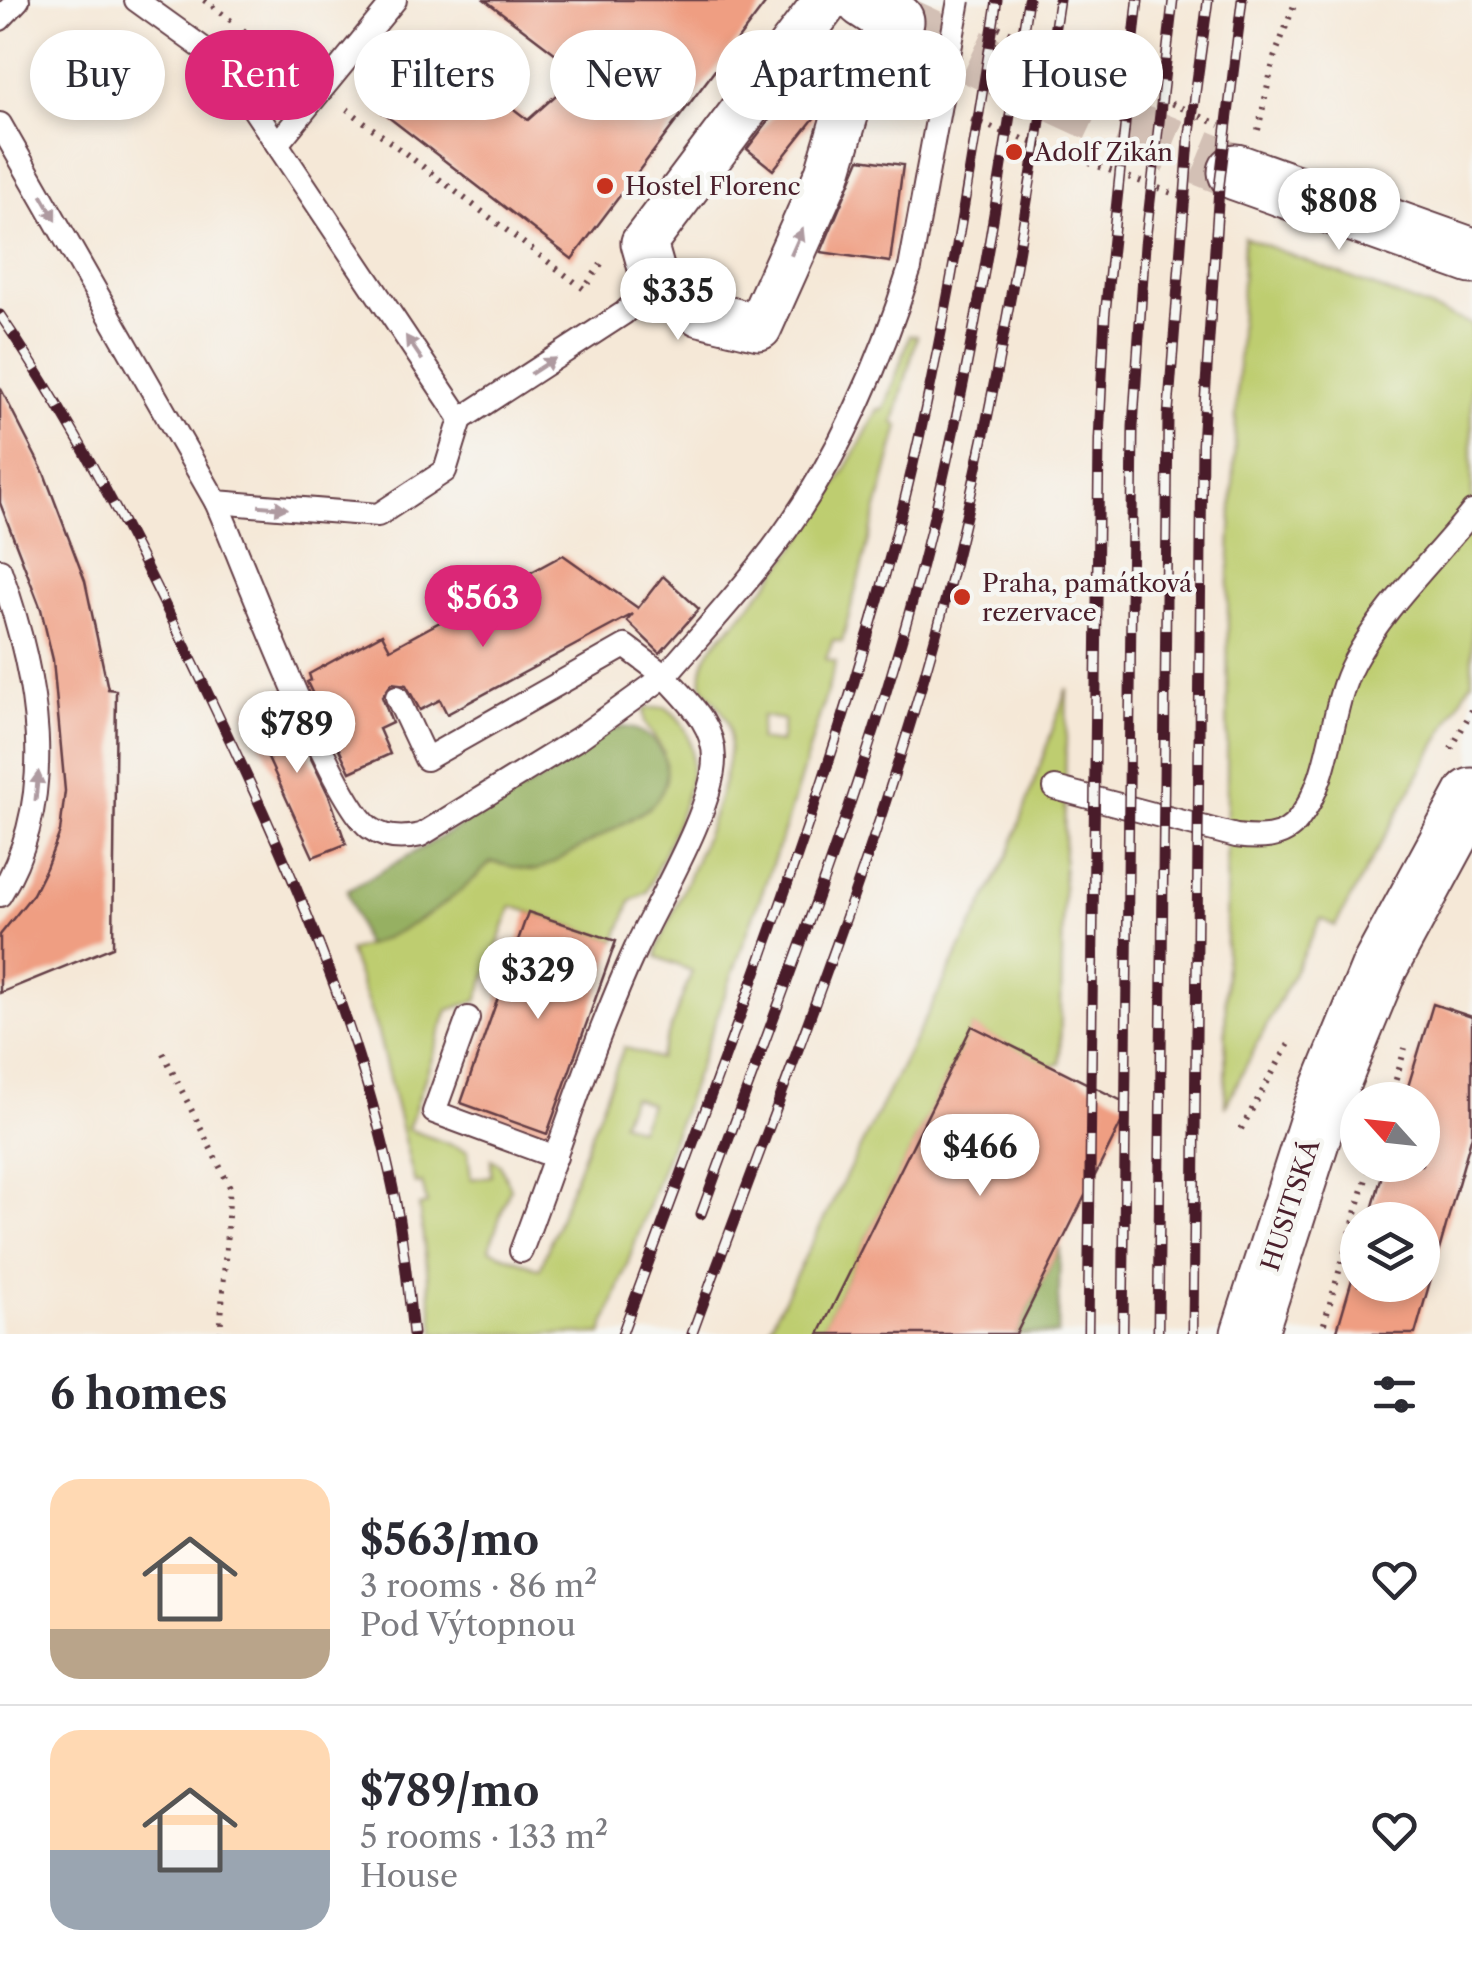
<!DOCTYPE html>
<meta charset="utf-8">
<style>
body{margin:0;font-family:"Libre Caslon Text",serif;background:#f2f2f3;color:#2b2b33;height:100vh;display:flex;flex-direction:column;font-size:38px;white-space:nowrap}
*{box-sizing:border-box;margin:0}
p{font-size:32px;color:#7c7c81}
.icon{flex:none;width:55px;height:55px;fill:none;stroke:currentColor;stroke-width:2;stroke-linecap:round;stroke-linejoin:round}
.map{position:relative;height:1334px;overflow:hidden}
.details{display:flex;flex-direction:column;background:#fff;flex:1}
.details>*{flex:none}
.hud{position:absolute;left:30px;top:30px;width:1412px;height:90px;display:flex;gap:20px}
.needle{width:65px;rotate:297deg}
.buttons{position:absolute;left:1340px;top:1082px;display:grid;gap:20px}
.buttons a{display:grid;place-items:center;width:100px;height:100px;border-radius:50%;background:#fff;box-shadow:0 5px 15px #0003;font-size:50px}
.price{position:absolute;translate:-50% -85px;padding:0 22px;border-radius:35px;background:#fff;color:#222;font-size:32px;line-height:65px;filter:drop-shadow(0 2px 5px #0008)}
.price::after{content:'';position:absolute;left:50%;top:60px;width:30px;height:22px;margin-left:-15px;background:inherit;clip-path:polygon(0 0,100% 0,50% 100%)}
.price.current{background:#db2777;color:#fff}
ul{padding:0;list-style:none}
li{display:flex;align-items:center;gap:30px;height:250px;padding:0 50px}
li+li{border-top:2px solid #e1e1e2}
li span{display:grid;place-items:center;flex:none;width:280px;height:200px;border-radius:30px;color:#555}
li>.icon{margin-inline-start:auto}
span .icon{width:120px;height:120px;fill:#fffc;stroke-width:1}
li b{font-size:42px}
h2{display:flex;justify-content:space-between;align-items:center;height:120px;padding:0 50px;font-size:42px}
.pill{padding:0 35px;border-radius:45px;background:#fff;box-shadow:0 5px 15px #0003;font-size:35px;line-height:90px}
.pill.current{background:#db2777;color:#fff}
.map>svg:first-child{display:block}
.green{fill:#becd6f;stroke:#84764d;stroke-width:2.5;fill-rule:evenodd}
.forest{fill:#96b062;stroke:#706846;stroke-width:2.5}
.building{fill:#ef9e82}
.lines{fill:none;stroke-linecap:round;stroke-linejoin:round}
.tertiary-tunnel{stroke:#d3c0b5;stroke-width:55;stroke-dasharray:55 28;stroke-linecap:butt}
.service-casing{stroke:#643d45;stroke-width:26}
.minor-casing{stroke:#643d45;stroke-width:49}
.tertiary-casing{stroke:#643d45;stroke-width:59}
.secondary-casing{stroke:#643d45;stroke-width:59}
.path{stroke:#643d45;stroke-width:6;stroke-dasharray:2.5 8;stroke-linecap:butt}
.service{stroke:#fff;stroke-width:22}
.minor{stroke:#fff;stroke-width:45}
.tertiary{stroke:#fff;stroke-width:55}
.secondary{stroke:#fff;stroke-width:55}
.rail-casing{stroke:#4a1f2b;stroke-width:11}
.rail{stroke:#f6f6f2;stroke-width:8;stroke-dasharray:22;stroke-linecap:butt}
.service-bridge-casing{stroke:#643d45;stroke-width:26;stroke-linecap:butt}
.service-bridge{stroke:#fff;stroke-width:22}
.oneway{fill:#ae9aa0}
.poi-dot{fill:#c8321e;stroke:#f6f6f2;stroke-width:4}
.labels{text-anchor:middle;stroke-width:9;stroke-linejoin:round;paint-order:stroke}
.poi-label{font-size:25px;fill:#4a1f2b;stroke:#f6f6f2;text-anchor:start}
.street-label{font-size:25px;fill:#4a1f2b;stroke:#f6f6f2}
</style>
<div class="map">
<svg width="1472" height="1334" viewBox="0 0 1472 1334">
<rect width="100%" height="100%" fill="#f6f6f2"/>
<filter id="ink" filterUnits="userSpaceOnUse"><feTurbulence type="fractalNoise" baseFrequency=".01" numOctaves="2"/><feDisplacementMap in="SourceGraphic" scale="20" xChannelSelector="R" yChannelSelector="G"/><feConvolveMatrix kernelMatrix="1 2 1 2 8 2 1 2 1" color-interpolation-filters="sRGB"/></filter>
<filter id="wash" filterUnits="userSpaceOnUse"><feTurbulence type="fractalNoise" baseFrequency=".0048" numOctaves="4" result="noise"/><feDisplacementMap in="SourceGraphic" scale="40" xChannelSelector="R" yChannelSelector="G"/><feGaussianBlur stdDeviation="2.25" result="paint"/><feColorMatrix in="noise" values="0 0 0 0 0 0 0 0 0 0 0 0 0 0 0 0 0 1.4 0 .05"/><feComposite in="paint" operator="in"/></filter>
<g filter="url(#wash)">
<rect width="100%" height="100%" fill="#f5e8d7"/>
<g class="green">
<polygon points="1244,237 1472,324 1472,680 1335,926 1321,919 1225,1107 1228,599"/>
<path d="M910 335 917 336 894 423 899 426 842 642 833 640 826 659 836 662 786 826 602 1334H435L419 1206 427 1204 422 1183 415 1184 378 1033 349 951C405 934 451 905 491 862L538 870 664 752 645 723 644 709 665 707C726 746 667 840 647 892L631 901 616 941 512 906 477 1001 448 1010 408 1129 468 1151 471 1179 491 1176V1159L500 1164 510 1188 489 1249 540 1269 624 1047 659 1059 692 971 657 957V949C678 898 742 774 728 723 724 709 710 698 702 685 698 651 722 638 742 615 797 551 841 484 878 409L883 410 887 402ZM762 716 784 720 780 743 759 740ZM632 1097 650 1104 639 1129 621 1122Z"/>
<polygon points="1067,688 1060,1064 1050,1066 972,1027 819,1334 766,1334 1010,851"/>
</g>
<g class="forest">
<path d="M623 727C663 730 682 777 651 806 643 813 545 869 536 870 523 871 504 864 491 862 455 900 414 928 365 946L347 891 554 772 608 731Z"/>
<polygon points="1060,1246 1058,1334 1016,1334"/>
</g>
<g id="blocks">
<g class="building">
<polygon points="485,0 768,0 572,259 383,113 433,47 528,120 581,73"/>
<polygon points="792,90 819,112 773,170 747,149"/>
<polygon points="860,159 903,165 890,262 821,252"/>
<polygon points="0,387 44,473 85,581 108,689 116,690 113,947 0,993 0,935 33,894 46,868 60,832 65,791 53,660 41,609 0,503"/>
<polygon points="563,555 638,608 663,576 699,609 660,653 627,621 633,614 447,714 440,700 420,710 406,685 392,683 382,697 392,723 379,729 390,754 350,772 307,682 311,680 309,674 382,634 390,649"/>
<polygon points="280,694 330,798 346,844 313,857 246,710"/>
<polygon points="528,912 616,941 547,1134 461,1103"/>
<polygon points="1433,1004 1472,1017 1472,1135 1415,1334 1336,1334 1358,1259 1358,1285 1422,1285 1422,1220 1369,1220 1385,1165 1422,1165 1422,1100 1404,1100"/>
<polygon points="972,1026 1130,1105 1060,1246 1016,1334 819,1334"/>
</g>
</g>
</g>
<g filter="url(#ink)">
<use href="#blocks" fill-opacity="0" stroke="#643d45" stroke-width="2.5"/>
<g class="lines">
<polyline class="tertiary-tunnel" points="896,21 1109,120 1236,172"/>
<g class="service-casing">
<g id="service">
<polyline points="0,19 18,0"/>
<polyline points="0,124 216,502 378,515 445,471 461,419 222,62 136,0"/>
<polyline points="277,144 395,0"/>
<polyline points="461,419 624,313 655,282"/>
<path d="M216 502C242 560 331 799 370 828 385 839 404 839 421 835L579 738 665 676C687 701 714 723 714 759 714 808 656 904 635 950 591 1046 559 1151 521 1251"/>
<path d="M0 570C37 674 61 796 0 895"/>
<path d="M397 697 426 759 625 646 665 676C696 640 729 604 759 566 828 481 877 373 910 268"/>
<path d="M1055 788 1236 836C1258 839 1283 840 1298 820 1334 774 1328 711 1354 662 1384 606 1433 561 1472 512"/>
<polyline points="468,1018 434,1112 556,1157"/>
</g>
</g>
<g class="minor-casing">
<polyline id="minor" points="827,0 644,243 655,282 700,313 759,327 828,173 854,85 896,21"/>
</g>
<g class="tertiary-casing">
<g id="tertiary">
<polyline points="864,0 896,21"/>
<polyline points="1236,172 1472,256"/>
</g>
</g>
<g class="secondary-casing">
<polyline id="secondary" points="1249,1334 1322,1107 1380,966 1472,796"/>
</g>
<g class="path">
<polyline points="204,0 233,22"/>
<polyline points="989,23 1220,125"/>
<polyline points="243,30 297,71"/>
<polyline points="347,109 584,289 603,261"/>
<polyline points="971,120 1194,201"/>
<polyline points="1258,130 1274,58 1296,0"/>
<polyline points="1451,749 1472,710"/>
<polyline points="163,1053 230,1187 220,1334"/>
<polyline points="1390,1100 1405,1048"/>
<polyline points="1241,1129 1291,1040"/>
<polyline points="1321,1334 1370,1165"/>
</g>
<use href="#service" class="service"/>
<use href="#minor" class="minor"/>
<use href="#tertiary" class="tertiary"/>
<use href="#secondary" class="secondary"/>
<g class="rail-casing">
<g id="rail">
<path d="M0 315C86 441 153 578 218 715 292 870 361 1029 395 1198 404 1243 408 1289 413 1334"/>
<path d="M701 1214C780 997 867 781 924 557 971 373 999 187 1028 0"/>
<path d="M622 1334C717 1075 821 816 892 549 940 368 968 184 997 0"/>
<path d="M692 1334C783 1085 886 835 951 578 999 387 1029 194 1059 0"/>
<polyline points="1088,1334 1099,440 1105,315 1138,0"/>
<polyline points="1123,1334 1133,427 1145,245 1173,0"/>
<polyline points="1158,1334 1168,417 1189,140 1208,0"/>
<polyline points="1193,1334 1202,444 1219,188 1242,0"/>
</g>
</g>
<use href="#rail" class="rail"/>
<g class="service-bridge-casing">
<polyline id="service-bridge" points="910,268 959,0"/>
</g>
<use href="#service-bridge" class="service-bridge"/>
</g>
<defs><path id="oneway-solid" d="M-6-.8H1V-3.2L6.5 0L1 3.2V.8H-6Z" transform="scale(2.5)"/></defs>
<g class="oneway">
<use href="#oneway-solid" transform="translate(49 208) rotate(60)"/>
<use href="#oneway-solid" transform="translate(797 242) rotate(-66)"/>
<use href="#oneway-solid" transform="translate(414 348) rotate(-124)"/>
<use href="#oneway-solid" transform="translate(543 366) rotate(-33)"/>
<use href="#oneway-solid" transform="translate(273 507) rotate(5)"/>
<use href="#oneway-solid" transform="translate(37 786) rotate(-84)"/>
</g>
</g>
<g class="poi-dot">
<circle cx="1014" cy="152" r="10"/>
<circle cx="605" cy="186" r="10"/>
<circle cx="962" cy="597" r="10"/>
</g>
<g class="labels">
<g class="poi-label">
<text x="1034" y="161">Adolf Zikán</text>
<text x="625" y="195">Hostel Florenc</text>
<text x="982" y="592">Praha, památková<tspan x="982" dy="29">rezervace</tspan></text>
</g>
<g class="street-label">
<text transform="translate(1290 1205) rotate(-72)" y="9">HUSITSKÁ</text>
</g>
</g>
</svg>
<div class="buttons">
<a><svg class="needle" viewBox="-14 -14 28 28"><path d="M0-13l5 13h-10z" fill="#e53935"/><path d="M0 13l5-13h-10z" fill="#7c7c81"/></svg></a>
<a><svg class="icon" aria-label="layers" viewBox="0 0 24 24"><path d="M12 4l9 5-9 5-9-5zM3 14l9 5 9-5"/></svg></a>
</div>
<b class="price" style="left:1339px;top:253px">$808</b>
<b class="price" style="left:678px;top:343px">$335</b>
<b class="price current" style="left:483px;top:650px">$563</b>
<b class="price" style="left:297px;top:776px">$789</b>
<b class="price" style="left:538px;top:1022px">$329</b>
<b class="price" style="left:980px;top:1199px">$466</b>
<div class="hud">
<a class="pill">Buy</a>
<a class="pill current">Rent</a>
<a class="pill">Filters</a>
<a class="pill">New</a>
<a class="pill">Apartment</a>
<a class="pill">House</a>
</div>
</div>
<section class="details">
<h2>6 homes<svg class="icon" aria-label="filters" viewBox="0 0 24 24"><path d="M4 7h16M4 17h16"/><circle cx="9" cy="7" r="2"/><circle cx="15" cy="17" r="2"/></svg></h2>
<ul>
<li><span style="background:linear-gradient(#ffd9b3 75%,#b9a48a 0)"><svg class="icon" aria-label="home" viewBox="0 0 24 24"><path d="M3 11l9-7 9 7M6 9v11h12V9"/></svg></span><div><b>$563/mo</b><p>3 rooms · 86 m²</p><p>Pod Výtopnou</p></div><svg class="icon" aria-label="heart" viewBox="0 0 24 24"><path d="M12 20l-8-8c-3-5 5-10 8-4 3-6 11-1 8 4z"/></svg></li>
<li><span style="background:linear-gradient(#ffd9b3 60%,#9aa5b1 0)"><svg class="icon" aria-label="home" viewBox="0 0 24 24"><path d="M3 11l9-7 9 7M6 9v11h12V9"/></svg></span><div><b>$789/mo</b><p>5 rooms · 133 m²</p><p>House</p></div><svg class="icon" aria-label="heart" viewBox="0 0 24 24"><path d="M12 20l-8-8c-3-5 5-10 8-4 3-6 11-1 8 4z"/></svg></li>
</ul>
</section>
